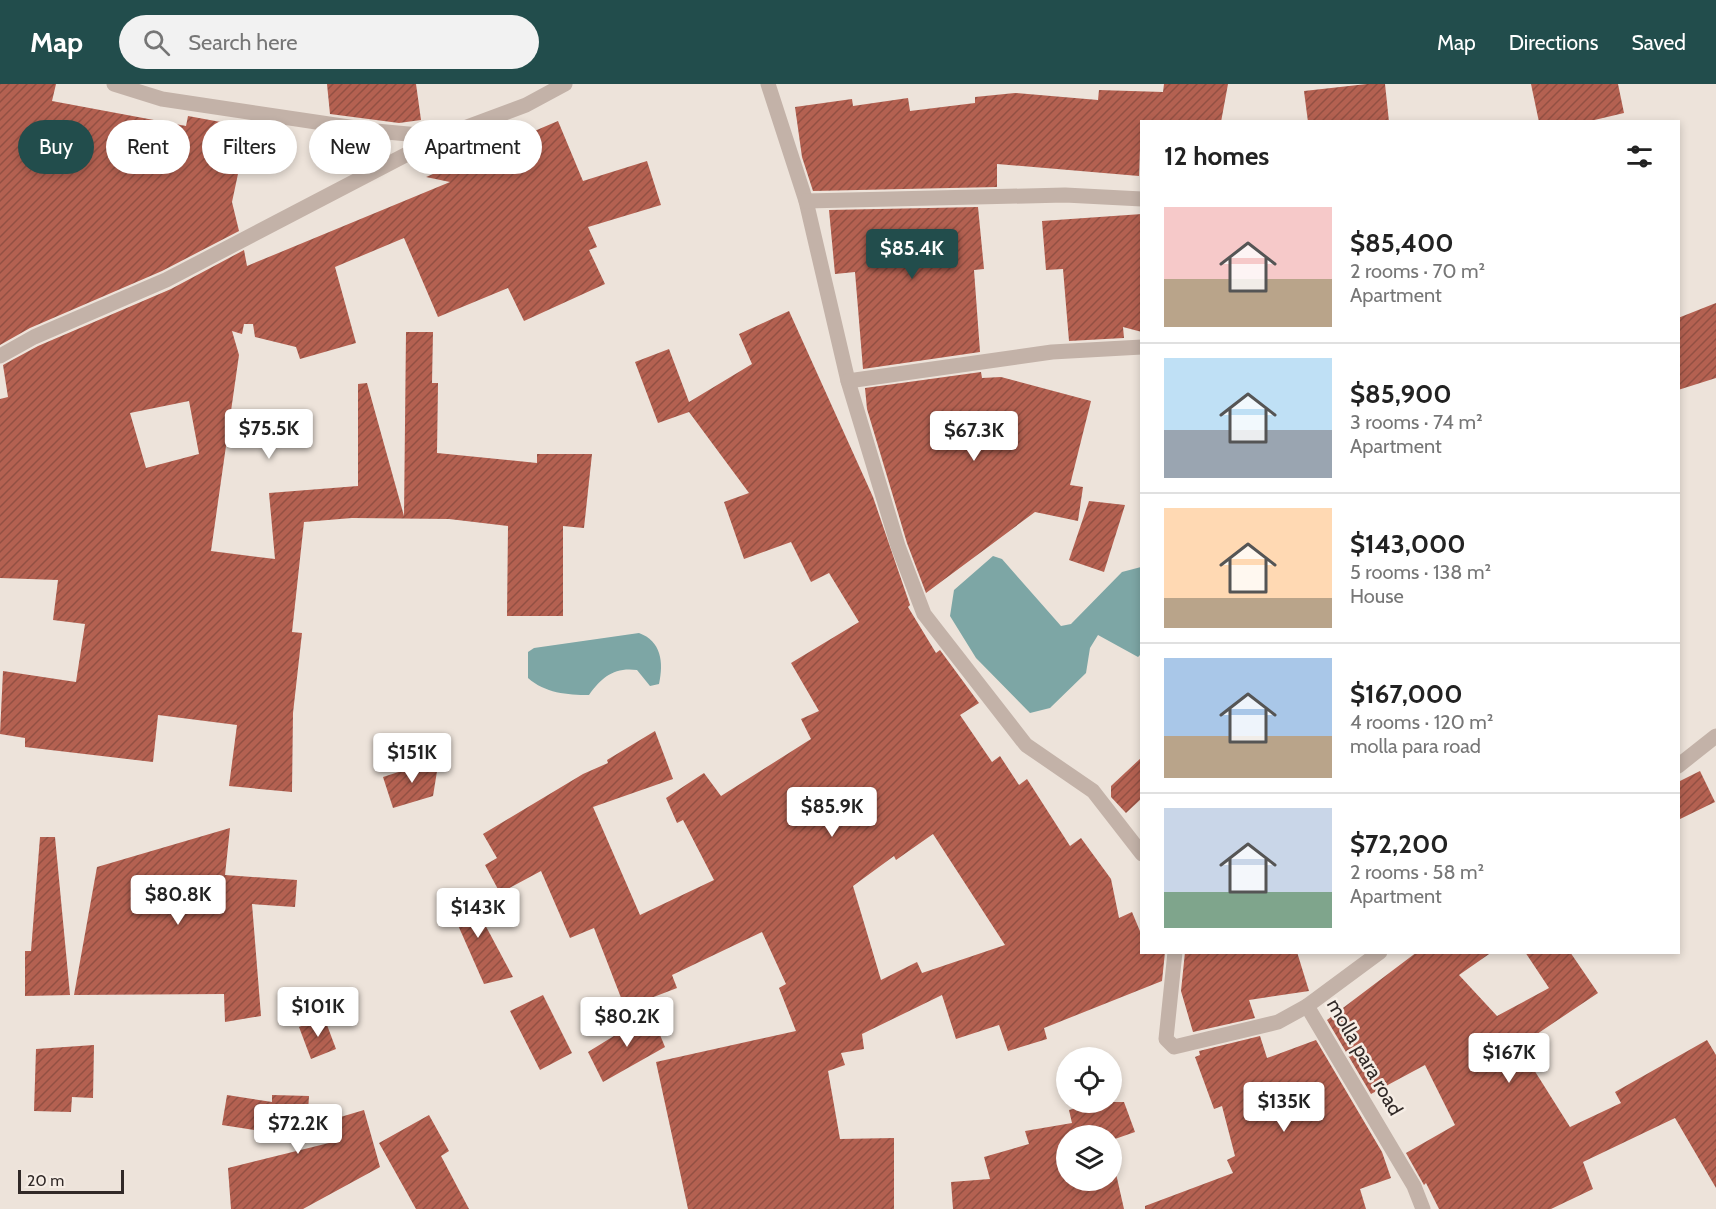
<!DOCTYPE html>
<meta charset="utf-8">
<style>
body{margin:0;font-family:Cabin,sans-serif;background:#f2f2f2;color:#222;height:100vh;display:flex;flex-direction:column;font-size:22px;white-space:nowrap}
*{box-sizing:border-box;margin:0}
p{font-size:20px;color:#767676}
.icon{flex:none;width:33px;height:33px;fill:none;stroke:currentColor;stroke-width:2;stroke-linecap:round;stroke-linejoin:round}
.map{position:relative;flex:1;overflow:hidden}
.details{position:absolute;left:1140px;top:36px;width:540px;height:834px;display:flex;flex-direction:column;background:#fff;border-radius:0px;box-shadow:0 3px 9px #0003}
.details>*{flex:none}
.guide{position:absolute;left:18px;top:36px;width:570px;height:54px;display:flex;gap:12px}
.buttons{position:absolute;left:1056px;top:963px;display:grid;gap:12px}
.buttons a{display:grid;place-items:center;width:66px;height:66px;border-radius:50%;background:#fff;box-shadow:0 3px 9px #0003;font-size:30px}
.scale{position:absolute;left:18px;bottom:15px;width:106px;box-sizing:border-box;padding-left:6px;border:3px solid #312927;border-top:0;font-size:16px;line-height:21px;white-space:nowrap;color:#312927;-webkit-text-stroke:4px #f6ede5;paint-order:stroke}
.price{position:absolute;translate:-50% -51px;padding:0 14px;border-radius:6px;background:#fff;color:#222;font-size:20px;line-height:39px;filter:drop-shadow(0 2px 3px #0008)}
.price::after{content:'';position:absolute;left:50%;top:36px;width:18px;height:14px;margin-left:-9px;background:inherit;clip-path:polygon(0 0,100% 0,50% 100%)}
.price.on{background:#224d4c;color:#fff}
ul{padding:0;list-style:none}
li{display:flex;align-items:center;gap:18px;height:150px;padding:0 24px}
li+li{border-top:2px solid #e0e0e0}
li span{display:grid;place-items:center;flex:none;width:168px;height:120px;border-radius:0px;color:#555}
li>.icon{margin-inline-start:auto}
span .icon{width:72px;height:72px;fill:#fffc;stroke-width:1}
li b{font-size:26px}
h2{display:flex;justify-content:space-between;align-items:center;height:72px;padding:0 24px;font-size:26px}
.pill{padding:0 21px;border-radius:27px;background:#fff;box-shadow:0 3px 9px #0003;font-size:21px;line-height:54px}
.pill.on{background:#224d4c;color:#fff}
header{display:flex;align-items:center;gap:36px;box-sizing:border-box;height:84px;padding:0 30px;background:#224d4c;color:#fff}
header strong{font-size:28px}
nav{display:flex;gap:33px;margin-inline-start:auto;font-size:21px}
.search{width:420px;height:54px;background:#f2f2f2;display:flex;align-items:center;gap:15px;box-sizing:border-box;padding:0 21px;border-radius:33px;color:#767676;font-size:22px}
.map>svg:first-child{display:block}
.water{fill:#7da6a5}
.building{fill:url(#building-hatch);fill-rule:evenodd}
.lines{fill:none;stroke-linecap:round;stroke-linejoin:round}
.minor{stroke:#c3b2a8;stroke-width:15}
.labels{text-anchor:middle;stroke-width:5;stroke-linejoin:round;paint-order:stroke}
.street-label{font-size:20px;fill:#312927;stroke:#f6ede5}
</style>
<header>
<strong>Map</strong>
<div class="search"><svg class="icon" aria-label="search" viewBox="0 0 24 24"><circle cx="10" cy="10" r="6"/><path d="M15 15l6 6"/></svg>Search here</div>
<nav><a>Map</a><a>Directions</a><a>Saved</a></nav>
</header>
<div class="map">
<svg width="1716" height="1125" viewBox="0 0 1716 1125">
<defs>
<pattern id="building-hatch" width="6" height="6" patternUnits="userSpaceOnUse" patternTransform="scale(1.5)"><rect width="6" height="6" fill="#b46151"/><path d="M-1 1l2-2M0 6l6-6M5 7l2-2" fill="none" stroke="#935043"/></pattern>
</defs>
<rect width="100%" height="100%" fill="#ede3da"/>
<g class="water">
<polygon points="993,472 1002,475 1061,542 1071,540 1122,488 1141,483 1141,570 1138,573 1098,551 1090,564 1086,589 1050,624 1030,629 976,574 950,532 954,506"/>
<path d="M639 549C661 557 664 578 659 600L650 602 637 586C614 583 602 593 589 611 567 611 545 609 528 594V568L534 564Z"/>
</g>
<g class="building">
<polygon points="0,0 56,0 52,17 186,42 188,32 248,43 232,118 239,147 162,187 30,244 0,261"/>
<polygon points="327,0 416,0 421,36 399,39 330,30"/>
<polygon points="1164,0 1228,0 1221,38 1141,38 1139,92 997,80 997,103 813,107 802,73 795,23 852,15 853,22 908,14 910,27 975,19 975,13 1015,9 1098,16 1099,6 1163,8"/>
<polygon points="1367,0 1385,0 1389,38 1308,38 1304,7"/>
<polygon points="1531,0 1618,0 1624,29 1586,38 1539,38"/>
<path d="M558 37 583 97 647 77 661 121 588 143 597 163 589 166 605 200 524 237 508 204 438 233 404 154 335 183 356 259 300 275 296 263 255 253 253 240H244L242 250 232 247 239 271 211 467 275 475 269 409 358 402V300L367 299 404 432 406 248H433L432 299H438L437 369 537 379V370H592L584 444 563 442V532H507L508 442 449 435 352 434 304 438 292 548 302 549 293 629 292 708 229 702 237 641 158 631 153 678 25 663V654L0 650 3 587 76 598 85 540 53 536 58 496 0 494V315L8 313 3 281 38 262 171 205 244 166 247 182 450 98 426 93ZM189 317 199 370 146 384 130 329Z"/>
<polygon points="333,50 378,57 374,76 365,81 336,75"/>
<polygon points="978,123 984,185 974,186 980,268 863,285 855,188 835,190 829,126"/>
<polygon points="1142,130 1142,248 1123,243 1124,254 1069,257 1063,185 1046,186 1042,137"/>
<polygon points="1716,219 1716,294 1678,306 1678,234"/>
<path d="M789 227 873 413 910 521 908 523 936 569 940 566 979 619 960 631 992 678 1000 672 1019 701 1027 695 1070 762 1081 754 1111 795 1119 834 1132 828 1142 852V868H1165L1162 897 1044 944 1047 955 1008 967 999 941 956 955 942 911 862 950 864 965 841 969 845 981 828 987 840 1055 894 1054V1125H688L656 978 796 947 779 904 786 900 762 848 672 891 677 904 625 924 594 844 570 854 541 787 500 809 485 781 497 774 483 750 583 690 608 679 607 676 655 647 673 695 593 723 640 831 714 796 683 736 677 739 666 714 704 689 721 712 811 655 801 635 819 627 791 579 859 538 829 489 811 498 791 458 744 475 724 418 749 409 689 328 658 339 635 278 669 265 689 318 752 280 739 250ZM933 750 1005 861 922 889 917 878 881 896 853 802 894 772 896 776Z"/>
<polygon points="981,288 982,294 1001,293 1091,317 1070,401 1083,403 1078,437 1035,428 926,509 907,459 867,325 865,304"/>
<polygon points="1089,417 1125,421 1104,488 1069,476"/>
<polygon points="1142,673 1142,714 1126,729 1111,713 1111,702"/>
<polygon points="439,675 433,712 393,724 383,693"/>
<polygon points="1700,687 1715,718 1678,736 1678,698"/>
<polygon points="230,744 225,791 297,796 295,823 252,820 261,932 225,938 224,910 74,911 97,783"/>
<polygon points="40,753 55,753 70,911 25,912 25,867 31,867"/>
<polygon points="466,805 513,893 484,900 446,814"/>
<polygon points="1185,868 1297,868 1309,907 1249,916 1255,934 1193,948 1181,907"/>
<polygon points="1417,868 1492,868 1459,891 1497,932 1549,904 1525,868 1570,868 1598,909 1519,962 1570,1043 1621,1019 1615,1008 1707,956 1716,971 1716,1104 1675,1034 1583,1078 1593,1105 1551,1125 1439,1125 1426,1099 1424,1101 1406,1069 1455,1041 1425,981 1371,1010 1327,936"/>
<polygon points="543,911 572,969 540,986 510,927"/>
<polygon points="651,929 665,963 603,998 588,968"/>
<polygon points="324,933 336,965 311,975 299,943"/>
<polygon points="1260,952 1267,974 1316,956 1382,1068 1391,1094 1360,1105 1366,1125 1145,1125 1145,1122 1233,1089 1227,1076 1235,1072 1222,1022 1214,1025 1195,973 1200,971 1199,967"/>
<polygon points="94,961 93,1014 72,1013 71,1028 34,1027 36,965"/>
<polygon points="227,1011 272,1018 272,1011 309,1012 307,1043 364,1026 380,1083 303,1125 231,1125 228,1084 333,1058 222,1041"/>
<polygon points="1100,1018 1124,1018 1135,1048 1112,1056 1112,1052 1066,1052 1066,1096 1112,1096 1112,1072 1124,1125 953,1125 951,1098 990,1095 984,1073 1029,1060 1025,1047 1072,1039 1069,1026"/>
<polygon points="429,1031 449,1067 441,1072 469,1125 416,1125 379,1059"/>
</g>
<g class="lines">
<g class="minor">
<polyline points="114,0 162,15 376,47 440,53"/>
<polyline points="768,0 806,117 848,297 898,462 924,530 1026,661 1093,707 1142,770"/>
<polyline points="806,117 1065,111 1142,115"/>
<polyline points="0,272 34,253 166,196 440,53 526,21 565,0"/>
<polyline points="848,297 1052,268 1142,263"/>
<polyline points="1678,682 1716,652"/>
<polyline points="1175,868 1166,955 1174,963 1278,938 1307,922"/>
<polyline points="1380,868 1307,922 1414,1102 1423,1125"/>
</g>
</g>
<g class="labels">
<g class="street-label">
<text transform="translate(1365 973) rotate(60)" y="7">molla para road</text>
</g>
</g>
</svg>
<div class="buttons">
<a><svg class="icon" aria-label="locate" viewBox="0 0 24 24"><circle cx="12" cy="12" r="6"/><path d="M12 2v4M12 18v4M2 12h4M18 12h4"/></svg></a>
<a><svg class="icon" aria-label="layers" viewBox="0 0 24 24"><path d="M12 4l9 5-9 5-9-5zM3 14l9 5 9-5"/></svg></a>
</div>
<div class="scale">20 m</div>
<b class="price on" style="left:912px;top:196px">$85.4K</b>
<b class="price" style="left:269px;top:376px">$75.5K</b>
<b class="price" style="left:974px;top:378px">$67.3K</b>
<b class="price" style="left:412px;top:700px">$151K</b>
<b class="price" style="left:832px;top:754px">$85.9K</b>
<b class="price" style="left:178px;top:842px">$80.8K</b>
<b class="price" style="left:478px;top:855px">$143K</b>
<b class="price" style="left:318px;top:954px">$101K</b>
<b class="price" style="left:627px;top:964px">$80.2K</b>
<b class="price" style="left:1509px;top:1000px">$167K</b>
<b class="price" style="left:1284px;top:1049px">$135K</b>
<b class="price" style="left:298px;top:1071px">$72.2K</b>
<div class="guide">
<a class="pill on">Buy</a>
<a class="pill">Rent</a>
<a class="pill">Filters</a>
<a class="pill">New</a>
<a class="pill">Apartment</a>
</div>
<section class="details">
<h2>12 homes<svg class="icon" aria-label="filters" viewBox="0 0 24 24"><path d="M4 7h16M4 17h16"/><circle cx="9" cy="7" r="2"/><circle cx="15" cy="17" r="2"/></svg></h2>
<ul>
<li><span style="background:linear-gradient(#f6c9c9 60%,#b9a48a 0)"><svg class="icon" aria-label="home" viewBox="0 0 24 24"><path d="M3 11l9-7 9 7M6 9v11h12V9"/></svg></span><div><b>$85,400</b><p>2 rooms · 70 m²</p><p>Apartment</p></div></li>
<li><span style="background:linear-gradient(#bfe0f5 60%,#9aa5b1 0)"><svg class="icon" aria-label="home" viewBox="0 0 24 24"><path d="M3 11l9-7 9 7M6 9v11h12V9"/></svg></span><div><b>$85,900</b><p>3 rooms · 74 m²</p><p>Apartment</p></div></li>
<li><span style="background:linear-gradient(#ffd9b3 75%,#b9a48a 0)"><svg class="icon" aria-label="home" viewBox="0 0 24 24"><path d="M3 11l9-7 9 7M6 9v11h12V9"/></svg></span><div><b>$143,000</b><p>5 rooms · 138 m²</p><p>House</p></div></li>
<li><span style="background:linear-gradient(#a9c7e8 65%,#b9a48a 0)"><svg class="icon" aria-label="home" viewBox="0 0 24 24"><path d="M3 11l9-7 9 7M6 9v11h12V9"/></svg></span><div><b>$167,000</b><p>4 rooms · 120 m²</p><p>molla para road</p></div></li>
<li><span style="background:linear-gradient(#c9d6e8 70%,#7fa58c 0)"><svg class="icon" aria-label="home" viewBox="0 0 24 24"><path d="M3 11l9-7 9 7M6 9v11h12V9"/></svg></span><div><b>$72,200</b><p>2 rooms · 58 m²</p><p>Apartment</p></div></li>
</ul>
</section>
</div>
